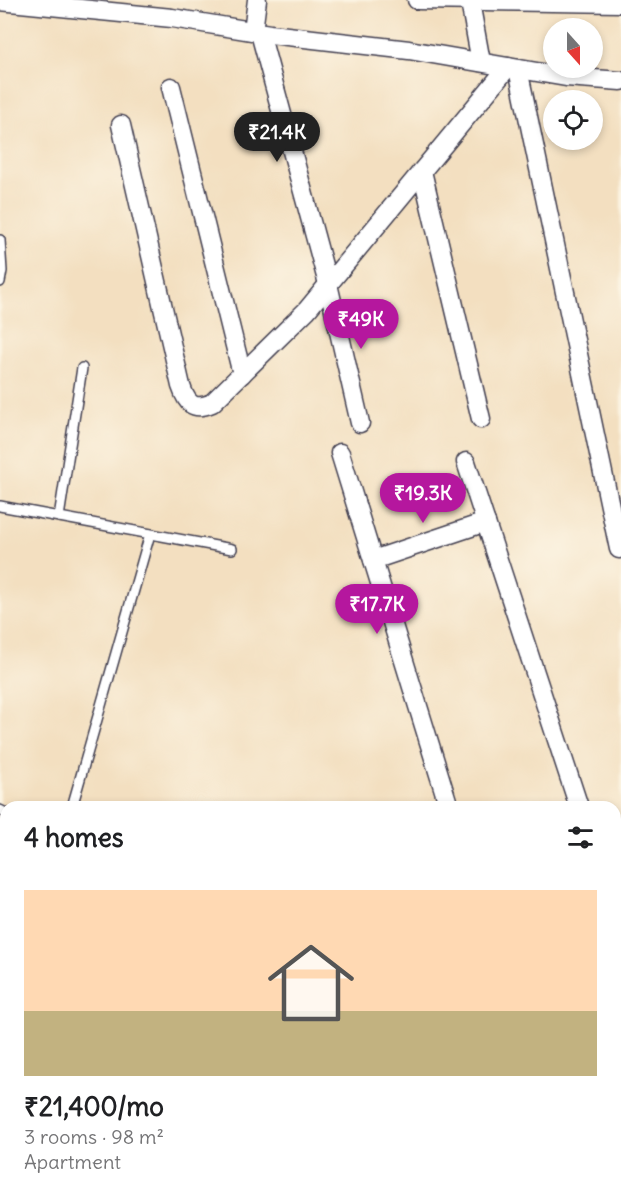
<!DOCTYPE html>
<meta charset="utf-8">
<style>
body{margin:0;font-family:Delius,sans-serif;background:#f2f2f2;color:#202124;height:100vh;display:flex;flex-direction:column;font-size:22px;white-space:nowrap}
*{box-sizing:border-box;margin:0}
p{font-size:20px;color:#757577}
.icon{flex:none;width:33px;height:33px;fill:none;stroke:currentColor;stroke-width:2;stroke-linecap:round;stroke-linejoin:round}
.map{position:relative;flex:1;overflow:hidden}
.panel{position:absolute;left:0px;top:801px;width:621px;height:404px;display:flex;flex-direction:column;background:#fff;border-radius:18px 18px 0 0;box-shadow:0 3px 9px #0003}
.panel>*{flex:none}
.needle{width:39px;rotate:159deg}
.fabs{position:absolute;left:543px;top:18px;display:grid;gap:12px}
.fabs a{display:grid;place-items:center;width:60px;height:60px;border-radius:50%;background:#fff;box-shadow:0 3px 9px #0003;font-size:30px}
.price{position:absolute;translate:-50% -51px;padding:0 14px;border-radius:21px;background:#b5179e;color:#fff;font-size:20px;line-height:39px;filter:drop-shadow(0 2px 3px #0008)}
.price::after{content:'';position:absolute;left:50%;top:36px;width:18px;height:14px;margin-left:-9px;background:inherit;clip-path:polygon(0 0,100% 0,50% 100%)}
.price.on{background:#222;color:#fff}
ul{padding:0;list-style:none}
li{display:grid;align-content:center;gap:12px;height:318px;padding:0 24px}
li span{display:grid;place-items:center;height:186px;border-radius:0px;color:#555}
li>.icon{margin-inline-start:auto}
span .icon{width:108px;height:108px;fill:#fffc;stroke-width:1}
li b{font-size:26px}
h2{display:flex;justify-content:space-between;align-items:center;height:72px;padding:0 24px;font-size:26px}
.map>svg:first-child{display:block}
.building{fill:#d0ad82}
.lines{fill:none;stroke-linecap:round;stroke-linejoin:round}
.service-casing{stroke:#413e4f;stroke-width:12}
.minor-casing{stroke:#413e4f;stroke-width:21}
.service{stroke:#fff;stroke-width:9}
.minor{stroke:#fff;stroke-width:18}
</style>
<div class="map">
<svg width="621" height="1204" viewBox="0 0 621 1204">
<rect width="100%" height="100%" fill="#fcf5e5"/>
<filter id="ink" filterUnits="userSpaceOnUse"><feTurbulence type="fractalNoise" baseFrequency=".0167" numOctaves="2"/><feDisplacementMap in="SourceGraphic" scale="12" xChannelSelector="R" yChannelSelector="G"/><feConvolveMatrix kernelMatrix="1 2 1 2 8 2 1 2 1" color-interpolation-filters="sRGB"/></filter>
<filter id="wash" filterUnits="userSpaceOnUse"><feTurbulence type="fractalNoise" baseFrequency=".008" numOctaves="4" result="noise"/><feDisplacementMap in="SourceGraphic" scale="24" xChannelSelector="R" yChannelSelector="G"/><feGaussianBlur stdDeviation="1.35" result="paint"/><feColorMatrix in="noise" values="0 0 0 0 0 0 0 0 0 0 0 0 0 0 0 0 0 1.4 0 .05"/><feComposite in="paint" operator="in"/></filter>
<g filter="url(#wash)">
<rect width="100%" height="100%" fill="#f3dfc0"/>
<g id="blocks">
<polygon class="building" points="621,1009 621,1069 618,1062 615,1063 615,1011"/>
</g>
</g>
<g filter="url(#ink)">
<use href="#blocks" fill-opacity="0" stroke="#413e4f" stroke-width="1.5"/>
<g class="lines">
<g class="service-casing">
<g id="service">
<polyline points="0,240 2,271 0,282"/>
<polyline points="0,506 232,549"/>
<polyline points="59,517 82,368"/>
<polyline points="72,807 150,534"/>
<polyline points="0,810 6,813"/>
<polyline points="0,1028 6,1009"/>
<polyline points="0,1131 6,1133"/>
<polyline points="615,1171 621,1169"/>
<polyline points="390,1198 392,1204"/>
<polyline points="606,1198 608,1204"/>
<polyline points="104,1204 104,1198"/>
</g>
</g>
<g class="minor-casing">
<g id="minor">
<polyline points="417,0 621,3"/>
<polyline points="0,1 172,18 270,34 409,50 566,77 621,81"/>
<polyline points="470,2 481,62"/>
<polyline points="253,31 257,0"/>
<polyline points="260,33 328,284 360,423"/>
<polyline points="518,69 619,549"/>
<polyline points="171,87 242,374"/>
<path d="M121 125 181 386C187 404 193 411 212 403L307 310 508 67"/>
<polyline points="422,171 481,419"/>
<polyline points="340,453 449,807"/>
<polyline points="466,462 579,807"/>
<polyline points="373,560 486,522"/>
<polyline points="615,865 621,860"/>
<polyline points="496,1198 498,1204"/>
</g>
</g>
<use href="#service" class="service"/>
<use href="#minor" class="minor"/>
</g>
</g>
</svg>
<div class="fabs">
<a><svg class="needle" viewBox="-14 -14 28 28"><path d="M0-13l5 13h-10z" fill="#e53935"/><path d="M0 13l5-13h-10z" fill="#757577"/></svg></a>
<a><svg class="icon" aria-label="locate" viewBox="0 0 24 24"><circle cx="12" cy="12" r="6"/><path d="M12 2v4M12 18v4M2 12h4M18 12h4"/></svg></a>
</div>
<b class="price on" style="left:277px;top:163px">₹21.4K</b>
<b class="price" style="left:361px;top:350px">₹49K</b>
<b class="price" style="left:423px;top:524px">₹19.3K</b>
<b class="price" style="left:377px;top:635px">₹17.7K</b>
<section class="panel">
<h2>4 homes<svg class="icon" aria-label="filters" viewBox="0 0 24 24"><path d="M4 7h16M4 17h16"/><circle cx="9" cy="7" r="2"/><circle cx="15" cy="17" r="2"/></svg></h2>
<ul>
<li><span style="background:linear-gradient(#ffd9b3 65%,#c2b280 0)"><svg class="icon" aria-label="home" viewBox="0 0 24 24"><path d="M3 11l9-7 9 7M6 9v11h12V9"/></svg></span><div><b>₹21,400/mo</b><p>3 rooms · 98 m²</p><p>Apartment</p></div></li>
</ul>
</section>
</div>
